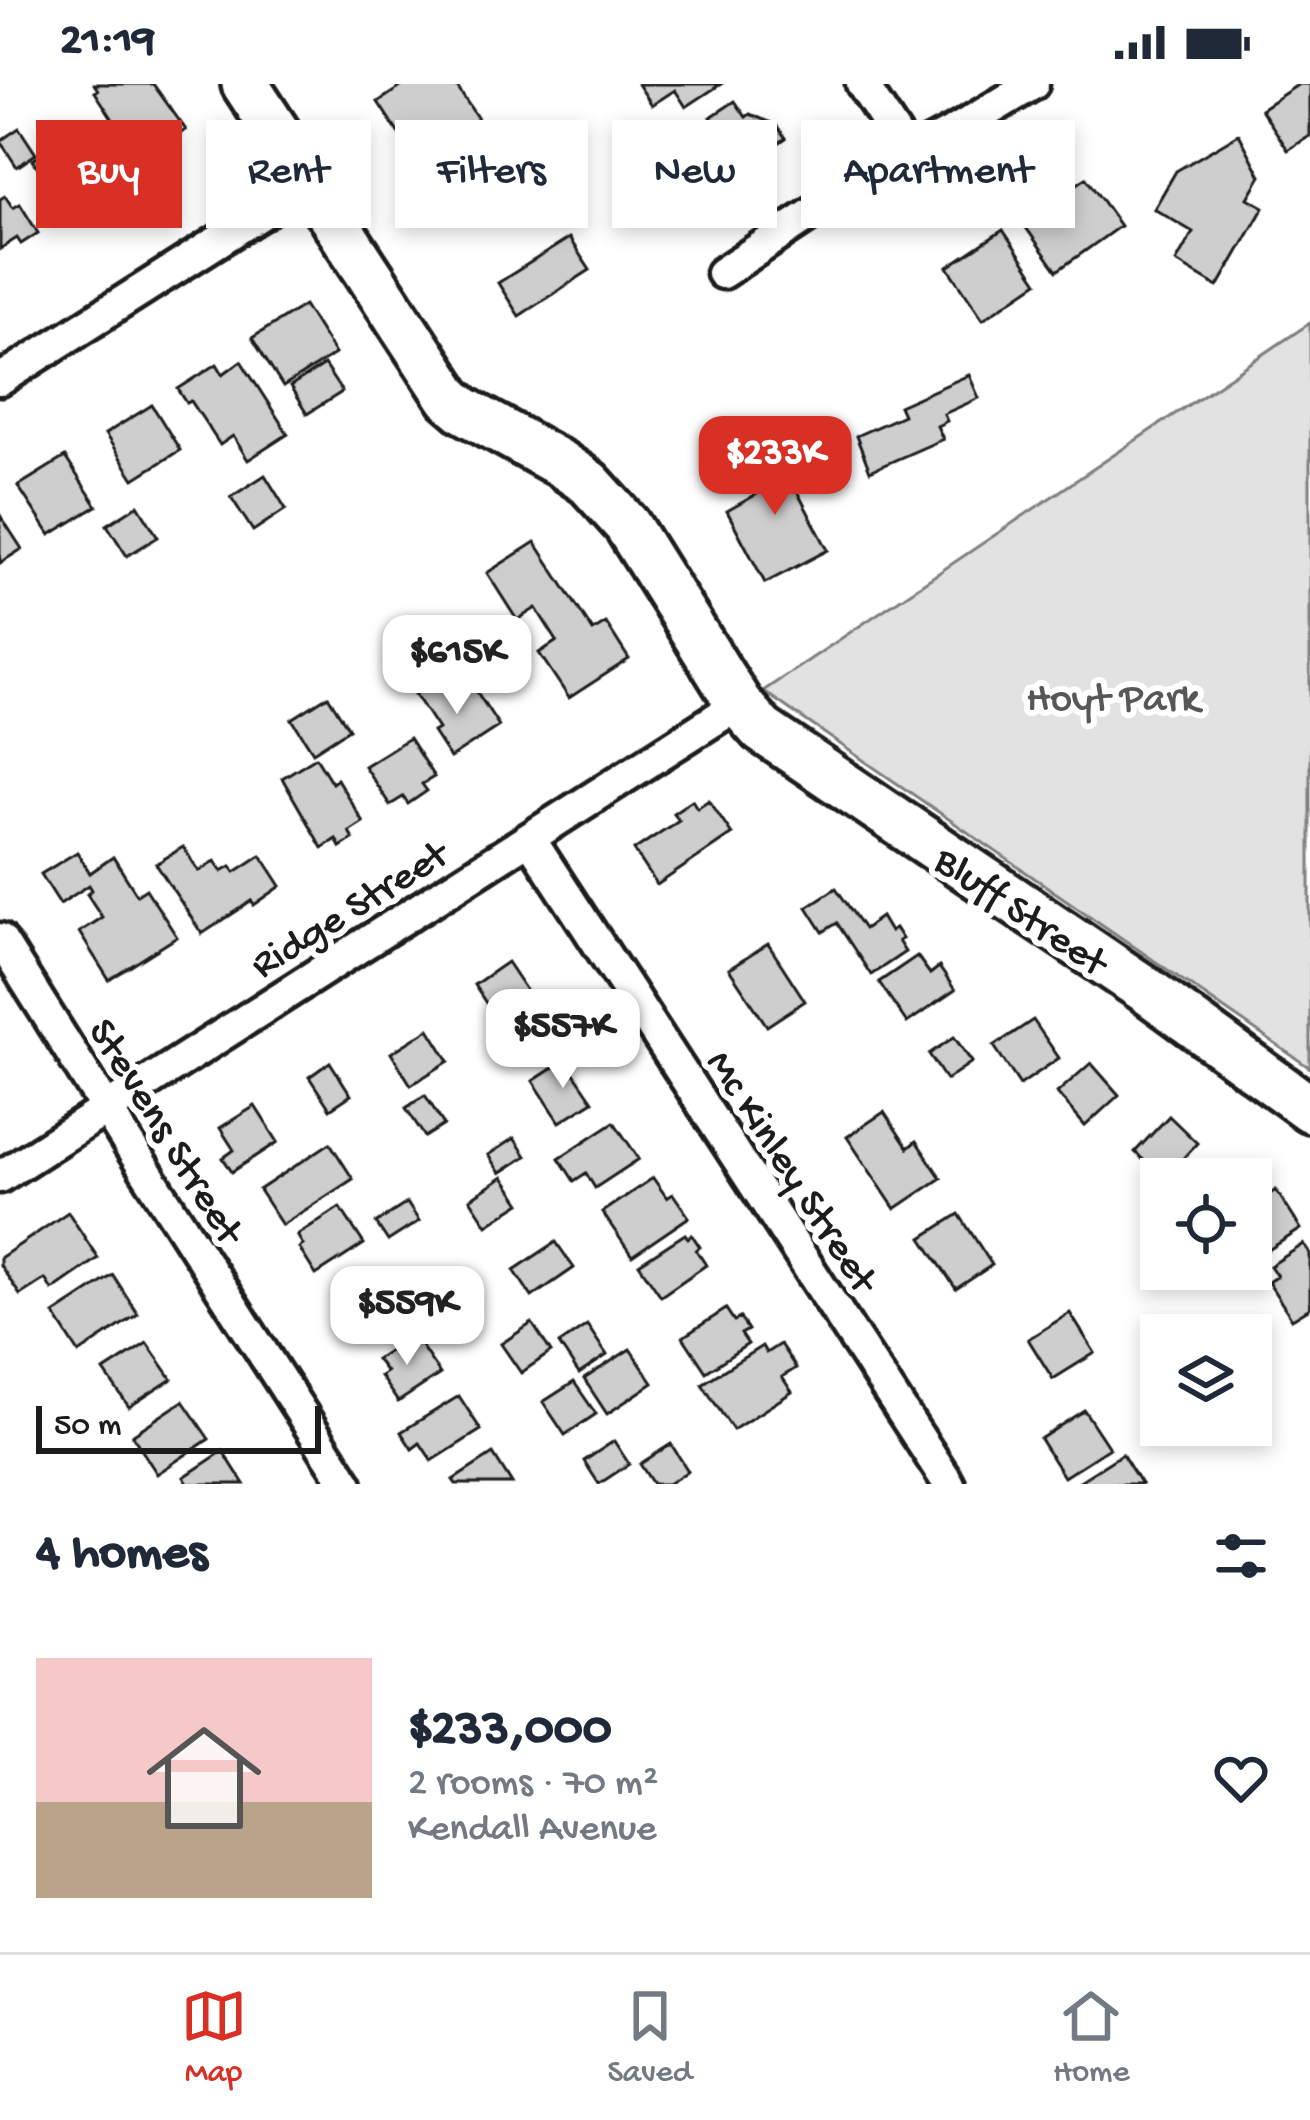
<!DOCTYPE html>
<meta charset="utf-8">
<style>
body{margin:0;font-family:"Gochi Hand",sans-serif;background:#f2f2f3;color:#1f2937;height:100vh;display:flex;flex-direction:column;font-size:45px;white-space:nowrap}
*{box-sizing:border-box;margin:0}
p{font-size:39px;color:#747a83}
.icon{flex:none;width:66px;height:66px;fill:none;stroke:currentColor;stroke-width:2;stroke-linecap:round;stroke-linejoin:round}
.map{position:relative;height:1400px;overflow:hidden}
.sheet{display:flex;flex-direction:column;background:#fff;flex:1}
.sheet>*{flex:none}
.top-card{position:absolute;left:36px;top:36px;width:1239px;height:108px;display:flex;gap:24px}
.controls{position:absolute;left:1140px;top:1074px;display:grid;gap:24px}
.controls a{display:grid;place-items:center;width:132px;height:132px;border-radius:0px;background:#fff;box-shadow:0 6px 18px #0003;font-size:60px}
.scale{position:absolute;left:36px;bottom:30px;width:285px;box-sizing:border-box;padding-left:12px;border:6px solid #1c1c1c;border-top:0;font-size:33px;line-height:42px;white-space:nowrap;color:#1c1c1c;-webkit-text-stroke:9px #fff;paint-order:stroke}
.price{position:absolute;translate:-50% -102px;padding:0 27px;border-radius:24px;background:#fff;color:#222;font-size:39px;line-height:78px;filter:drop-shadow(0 3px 6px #0008)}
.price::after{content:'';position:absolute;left:50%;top:72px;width:36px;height:27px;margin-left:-18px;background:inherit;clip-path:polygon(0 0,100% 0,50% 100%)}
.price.current{background:#d93025;color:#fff}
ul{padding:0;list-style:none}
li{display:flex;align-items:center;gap:36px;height:300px;padding:0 36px}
li span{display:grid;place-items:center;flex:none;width:336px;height:240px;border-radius:0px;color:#555}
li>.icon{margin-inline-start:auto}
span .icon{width:144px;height:144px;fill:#fffc;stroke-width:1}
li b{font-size:51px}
h2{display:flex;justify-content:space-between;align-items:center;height:144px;padding:0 36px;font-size:51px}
.chip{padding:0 42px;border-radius:0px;background:#fff;box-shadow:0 6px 18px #0003;font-size:42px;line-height:108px}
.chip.current{background:#d93025;color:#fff}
.status{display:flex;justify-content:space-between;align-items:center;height:84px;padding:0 60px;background:#fff;direction:ltr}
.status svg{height:33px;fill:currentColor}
.menu{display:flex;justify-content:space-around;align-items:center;height:168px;border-top:3px solid #e0e1e3;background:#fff;font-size:33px;color:#747a83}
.menu a{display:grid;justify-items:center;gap:6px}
.menu .current{color:#d93025}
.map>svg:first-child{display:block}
.green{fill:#e2e2e2;stroke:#7f7f7f;stroke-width:3}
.building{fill:#cecece;stroke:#1c1c1c;stroke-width:3}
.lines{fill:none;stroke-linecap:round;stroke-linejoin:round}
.street-casing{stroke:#1c1c1c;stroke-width:39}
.secondary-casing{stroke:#1c1c1c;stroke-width:54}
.street{stroke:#fff;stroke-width:30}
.secondary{stroke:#fff;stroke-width:45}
.labels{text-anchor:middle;stroke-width:12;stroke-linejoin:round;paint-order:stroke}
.park-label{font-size:42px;fill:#575757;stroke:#fff}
.street-label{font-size:42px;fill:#1c1c1c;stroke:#fff}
</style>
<div class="status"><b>21:19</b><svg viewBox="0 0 49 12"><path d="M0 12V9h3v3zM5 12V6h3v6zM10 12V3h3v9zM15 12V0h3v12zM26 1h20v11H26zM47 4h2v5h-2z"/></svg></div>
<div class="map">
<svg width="1310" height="1400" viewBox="0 0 1310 1400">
<rect width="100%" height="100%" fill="#fff"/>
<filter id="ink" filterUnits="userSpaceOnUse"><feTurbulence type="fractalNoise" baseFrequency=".00833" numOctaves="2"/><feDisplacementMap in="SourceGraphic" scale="24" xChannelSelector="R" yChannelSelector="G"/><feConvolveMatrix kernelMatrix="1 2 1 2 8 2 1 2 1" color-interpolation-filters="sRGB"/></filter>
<g filter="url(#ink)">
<polygon class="green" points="1310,239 1310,984 763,607"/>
<g class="building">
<polygon points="94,0 153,0 186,46 166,58 170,63 154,73 151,68 136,78 109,36 112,34 95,8 98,6"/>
<polygon points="405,0 455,0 478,35 416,76 378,18"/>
<polygon points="638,0 721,0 686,23 675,6 652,21"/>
<polygon points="1299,0 1310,0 1310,52 1288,66 1261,25"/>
<polygon points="735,17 746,33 750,30 776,41 786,54 722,97 700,64 722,49 711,33"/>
<polygon points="19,44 36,70 17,83 0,57"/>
<polygon points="507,48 533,89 457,138 431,96"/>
<polygon points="1239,50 1261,92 1248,114 1264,123 1218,203 1176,178 1193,148 1154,125 1176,87"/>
<polygon points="94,58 118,97 67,130 33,76 60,59 70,74"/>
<polygon points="1086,94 1120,142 1057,187 1022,138"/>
<polygon points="5,112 13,124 20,120 38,149 21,160 17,154 0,165 0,115"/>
<polygon points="1003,146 1038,198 983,235 948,183"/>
<polygon points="569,154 590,186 519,232 498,199"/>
<polygon points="304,221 335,270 283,303 252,254"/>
<polygon points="241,277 288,350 248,376 233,352 220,361 191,317 187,319 178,305 217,280 223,290"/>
<polygon points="324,281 342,308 307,330 290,303"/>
<polygon points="969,291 979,314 944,330 947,337 937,342 943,355 870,387 856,352 903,331 899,322"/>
<polygon points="152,321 180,366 134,395 105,350"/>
<polygon points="771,358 828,466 765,499 727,427 759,409 741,374"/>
<polygon points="65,373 97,422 50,451 18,402"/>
<polygon points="265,391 286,425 253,447 231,413"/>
<polygon points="138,421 158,453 127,472 107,441"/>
<polygon points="0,431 22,465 0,479"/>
<polygon points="535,458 593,547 606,539 629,575 569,614 539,569 557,557 536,524 517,536 487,489"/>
<polygon points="438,595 451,616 473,602 499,642 450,674 433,648 438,645 415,610"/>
<polygon points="328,612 349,645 313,668 292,635"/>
<polygon points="409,654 434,693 422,700 427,707 408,720 403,713 390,721 364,682"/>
<polygon points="316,673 332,699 337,695 363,738 349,747 353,755 340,763 336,755 322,764 282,694"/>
<polygon points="692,716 697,724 709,716 732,750 657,801 634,766 679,736 673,729"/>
<polygon points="183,763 199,787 215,777 222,787 231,782 235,788 261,771 281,802 254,821 252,817 202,850 156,780"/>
<polygon points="77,768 90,789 113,773 137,811 146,805 177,853 109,896 79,848 102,833 87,810 92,806 89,801 60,820 41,790"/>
<polygon points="836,804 864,845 881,833 890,848 895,844 902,855 898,857 905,868 871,891 837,839 823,848 807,823"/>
<polygon points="768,860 805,917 767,942 729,885"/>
<polygon points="917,872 930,890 939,883 955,906 907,939 879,898"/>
<polygon points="507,878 546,936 522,952 512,937 502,943 474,901"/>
<polygon points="1033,936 1059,974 1020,1001 994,962"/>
<polygon points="429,945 449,977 411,1001 391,969"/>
<polygon points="954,953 972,978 946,996 929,970"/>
<polygon points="565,976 593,1017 560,1038 533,997"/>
<polygon points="330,978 351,1011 330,1025 309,993"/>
<polygon points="1091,979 1119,1011 1085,1042 1057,1009"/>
<polygon points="425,1011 444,1041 425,1053 406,1024"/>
<polygon points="255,1022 278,1058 232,1088 223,1074 234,1066 220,1044"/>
<polygon points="884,1028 908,1064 916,1057 941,1094 895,1125 847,1053"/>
<polygon points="1169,1032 1197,1059 1164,1095 1135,1068"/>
<polygon points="614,1038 639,1075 595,1104 586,1089 574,1097 559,1074"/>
<polygon points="514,1054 526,1072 500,1089 488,1071"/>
<polygon points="330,1059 353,1095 282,1141 259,1106"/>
<polygon points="503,1093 521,1119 487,1141 470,1115"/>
<polygon points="653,1094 667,1114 673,1110 689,1133 632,1172 602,1128"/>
<polygon points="1276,1106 1301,1145 1251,1177 1251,1122"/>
<polygon points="407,1119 419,1137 388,1157 376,1139"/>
<polygon points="340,1123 364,1160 316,1191 299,1164 303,1161 297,1151"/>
<polygon points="68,1128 98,1174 52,1206 45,1195 20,1211 0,1181 0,1174"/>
<polygon points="959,1130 992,1181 956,1205 922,1154"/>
<polygon points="685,1150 688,1154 692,1151 700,1163 696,1166 706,1181 661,1212 639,1180"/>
<polygon points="556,1158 574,1184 532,1213 514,1186"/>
<polygon points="1304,1160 1310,1169 1310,1224 1292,1235 1268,1198 1277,1192 1270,1182"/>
<polygon points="113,1191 138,1230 79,1269 54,1230"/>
<polygon points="376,1191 402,1230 359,1258 333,1219"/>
<polygon points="726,1225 734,1237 740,1234 748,1246 741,1250 748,1260 706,1288 683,1253"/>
<polygon points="1070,1229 1095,1269 1053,1295 1028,1255"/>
<polygon points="532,1239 551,1268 521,1289 501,1260"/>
<polygon points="587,1241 607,1271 579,1290 559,1260"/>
<polygon points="413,1250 440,1290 398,1318 380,1292 386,1288 376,1275"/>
<polygon points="147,1259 172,1295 129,1323 104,1287"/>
<polygon points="780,1260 796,1284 782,1293 792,1308 733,1346 702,1300 762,1262 766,1269"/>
<polygon points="630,1265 653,1299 607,1330 584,1295"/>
<polygon points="574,1298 596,1330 565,1351 543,1318"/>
<polygon points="459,1312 481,1346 432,1377 420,1359 412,1365 401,1348"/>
<polygon points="183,1317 209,1355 157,1390 132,1351"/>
<polygon points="1084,1326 1109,1364 1064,1393 1040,1355"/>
<polygon points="614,1357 629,1380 599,1400 584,1377"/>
<polygon points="671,1360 688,1387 668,1400 653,1400 640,1380"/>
<polygon points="223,1367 244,1400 188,1400 184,1393"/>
<polygon points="493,1370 512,1400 456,1400 453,1396"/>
<polygon points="1122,1370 1141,1400 1075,1400"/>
</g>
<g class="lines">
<g class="street-casing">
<g id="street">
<polyline points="862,0 908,70"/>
<polyline points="722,189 863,96 953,48 1033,0"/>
<polyline points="0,296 308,100"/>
<polyline points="530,755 949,1400"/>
<polyline points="0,855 131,1064 347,1400"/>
<polyline points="0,1093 739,620"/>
</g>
</g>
<g class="secondary-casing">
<polyline id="secondary" points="245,0 450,314 464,326 561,380 589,399 627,441 739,620 762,646 1145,905 1310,1025"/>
</g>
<use href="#street" class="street"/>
<use href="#secondary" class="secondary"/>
</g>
</g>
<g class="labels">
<g class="park-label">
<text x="1113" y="625">Hoyt Park</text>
</g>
<g class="street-label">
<text transform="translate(347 822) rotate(-32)" y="15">Ridge Street</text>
<text transform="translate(1023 824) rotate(34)" y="15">Bluff Street</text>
<text transform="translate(169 1045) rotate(58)" y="15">Stevens Street</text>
<text transform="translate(795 1085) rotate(57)" y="15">Mc Kinley Street</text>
</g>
</g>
</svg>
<div class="controls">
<a><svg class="icon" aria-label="locate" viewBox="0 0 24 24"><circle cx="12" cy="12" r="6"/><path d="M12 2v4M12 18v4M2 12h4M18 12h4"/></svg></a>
<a><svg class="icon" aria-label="layers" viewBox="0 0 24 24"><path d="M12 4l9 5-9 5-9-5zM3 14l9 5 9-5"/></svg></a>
</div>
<div class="scale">50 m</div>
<b class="price current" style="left:775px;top:434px">$233K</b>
<b class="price" style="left:457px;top:633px">$615K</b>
<b class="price" style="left:563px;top:1007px">$557K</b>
<b class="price" style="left:407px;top:1284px">$559K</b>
<div class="top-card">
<a class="chip current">Buy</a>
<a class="chip">Rent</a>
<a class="chip">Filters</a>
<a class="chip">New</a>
<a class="chip">Apartment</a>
</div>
</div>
<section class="sheet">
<h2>4 homes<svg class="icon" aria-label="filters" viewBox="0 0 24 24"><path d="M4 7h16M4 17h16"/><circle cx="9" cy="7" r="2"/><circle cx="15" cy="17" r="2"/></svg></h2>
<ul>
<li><span style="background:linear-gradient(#f6c9c9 60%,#b9a48a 0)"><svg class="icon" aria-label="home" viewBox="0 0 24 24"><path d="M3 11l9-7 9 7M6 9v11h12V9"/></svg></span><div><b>$233,000</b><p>2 rooms · 70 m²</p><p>Kendall Avenue</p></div><svg class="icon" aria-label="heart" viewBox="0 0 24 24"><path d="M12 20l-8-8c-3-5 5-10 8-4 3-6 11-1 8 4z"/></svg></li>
</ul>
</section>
<nav class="menu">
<a class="current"><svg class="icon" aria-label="map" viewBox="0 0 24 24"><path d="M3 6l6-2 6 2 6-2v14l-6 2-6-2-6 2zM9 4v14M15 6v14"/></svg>Map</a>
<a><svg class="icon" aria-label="saved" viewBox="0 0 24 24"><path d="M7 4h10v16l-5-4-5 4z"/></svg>Saved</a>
<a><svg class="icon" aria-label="home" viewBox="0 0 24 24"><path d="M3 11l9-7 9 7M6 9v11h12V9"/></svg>Home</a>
</nav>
